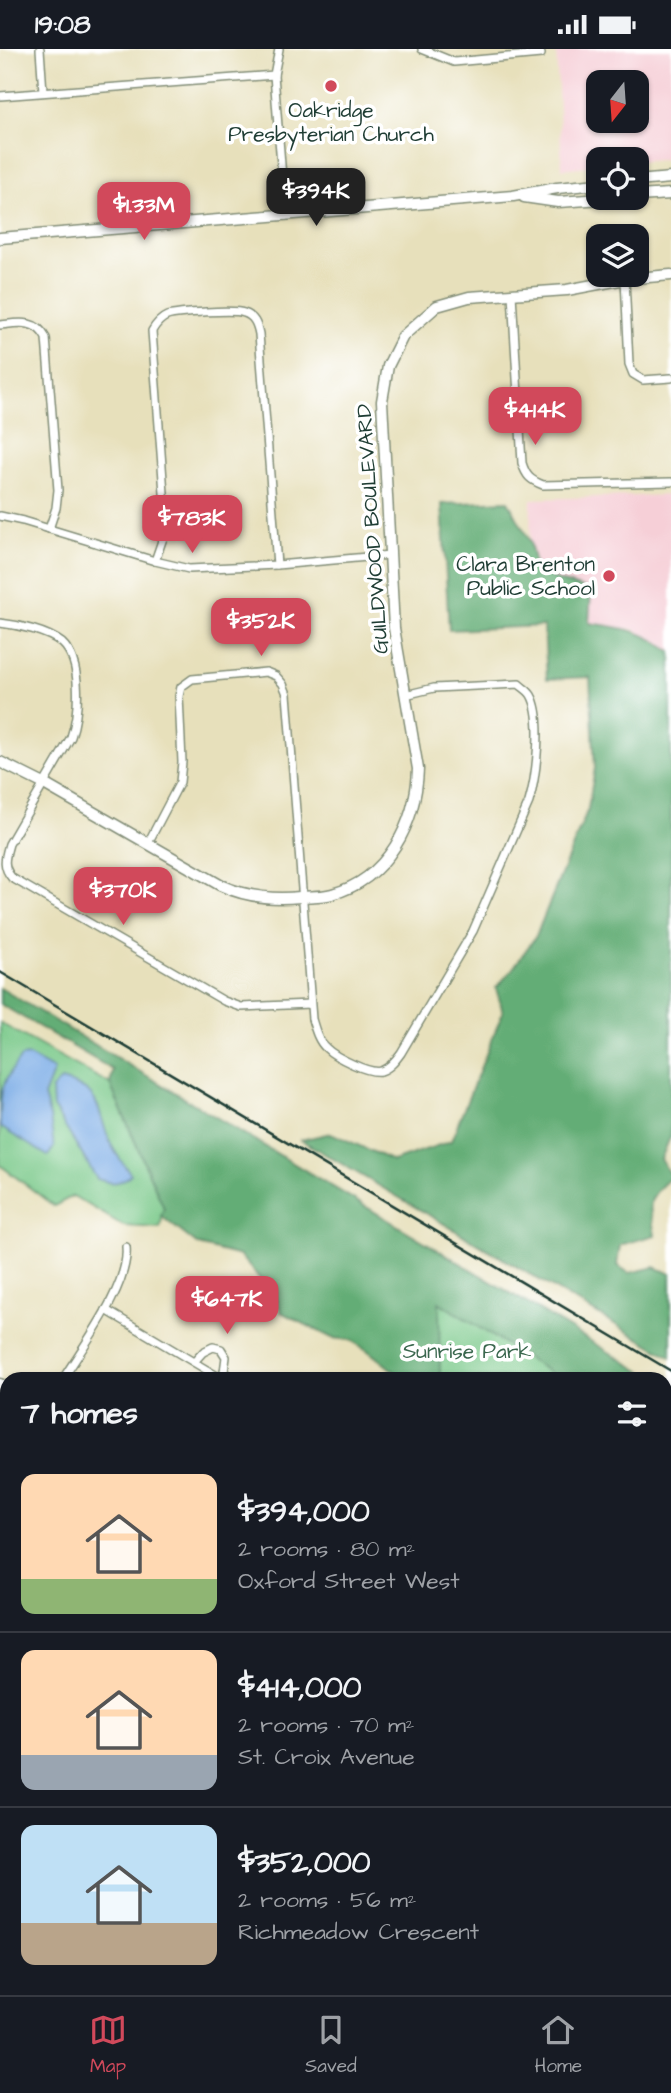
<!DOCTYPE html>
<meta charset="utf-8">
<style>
body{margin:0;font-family:"Architects Daughter",sans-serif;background:#20242c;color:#f1f3f6;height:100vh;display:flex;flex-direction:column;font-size:26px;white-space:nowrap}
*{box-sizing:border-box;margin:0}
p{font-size:23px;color:#9ea1a6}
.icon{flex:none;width:38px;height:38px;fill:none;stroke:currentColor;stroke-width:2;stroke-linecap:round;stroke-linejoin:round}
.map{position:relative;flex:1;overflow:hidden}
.side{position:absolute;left:0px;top:1323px;width:672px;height:623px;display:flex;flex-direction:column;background:#171b24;border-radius:21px 21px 0 0;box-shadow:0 2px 5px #0004}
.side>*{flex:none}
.needle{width:46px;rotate:197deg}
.fabs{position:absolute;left:586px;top:21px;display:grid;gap:14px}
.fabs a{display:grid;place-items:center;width:63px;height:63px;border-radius:14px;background:#171b24;box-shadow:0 2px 5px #0004;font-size:35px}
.price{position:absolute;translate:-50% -60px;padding:0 16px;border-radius:14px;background:#d1495b;color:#fff;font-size:23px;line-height:46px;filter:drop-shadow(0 2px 4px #0008)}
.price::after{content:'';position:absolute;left:50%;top:42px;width:21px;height:16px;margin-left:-10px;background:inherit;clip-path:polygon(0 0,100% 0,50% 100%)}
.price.on{background:#222;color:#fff}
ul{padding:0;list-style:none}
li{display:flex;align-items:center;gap:21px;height:175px;padding:0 21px}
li+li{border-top:2px solid #363941}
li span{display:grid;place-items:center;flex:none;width:196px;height:140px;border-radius:14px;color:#555}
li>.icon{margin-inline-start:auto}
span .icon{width:84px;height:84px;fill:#fffc;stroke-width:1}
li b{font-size:30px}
h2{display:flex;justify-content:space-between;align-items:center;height:84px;padding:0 21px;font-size:30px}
.status{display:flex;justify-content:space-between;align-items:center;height:49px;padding:0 35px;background:#171b24;direction:ltr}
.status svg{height:19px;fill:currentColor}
.dock{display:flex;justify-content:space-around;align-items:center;height:98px;border-top:2px solid #363941;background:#171b24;font-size:19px;color:#9ea1a6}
.dock a{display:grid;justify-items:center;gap:4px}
.dock .on{color:#d1495b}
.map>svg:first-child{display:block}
.built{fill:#f6cfd7;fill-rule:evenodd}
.green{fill:#7ac98a;stroke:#4c835f;stroke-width:2}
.forest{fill:#63ad76;stroke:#417555;stroke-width:2}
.water{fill:#7aace6;stroke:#4c748d;stroke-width:2}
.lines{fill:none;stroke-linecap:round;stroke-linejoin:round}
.street-casing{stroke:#838e78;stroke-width:10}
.secondary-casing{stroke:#838e78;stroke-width:13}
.street{stroke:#fff;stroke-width:7}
.secondary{stroke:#fff;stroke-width:10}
.rail{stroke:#1f3d34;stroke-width:2.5}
.poi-dot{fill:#d1495b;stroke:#fff;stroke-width:2.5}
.labels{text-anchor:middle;stroke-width:7;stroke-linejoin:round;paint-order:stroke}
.poi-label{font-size:21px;fill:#1f3d34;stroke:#fff}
.street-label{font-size:21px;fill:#1f3d34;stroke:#fff}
.park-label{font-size:21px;fill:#3a674e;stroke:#fff}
</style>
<div class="status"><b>19:08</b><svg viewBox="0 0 49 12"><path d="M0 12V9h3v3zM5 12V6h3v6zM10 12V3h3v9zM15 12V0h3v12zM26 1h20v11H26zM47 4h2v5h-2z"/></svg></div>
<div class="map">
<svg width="671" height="1946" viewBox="0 0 671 1946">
<rect width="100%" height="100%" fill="#fff"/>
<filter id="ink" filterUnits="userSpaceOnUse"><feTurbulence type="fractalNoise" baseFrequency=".0143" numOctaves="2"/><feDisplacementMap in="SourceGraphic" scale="14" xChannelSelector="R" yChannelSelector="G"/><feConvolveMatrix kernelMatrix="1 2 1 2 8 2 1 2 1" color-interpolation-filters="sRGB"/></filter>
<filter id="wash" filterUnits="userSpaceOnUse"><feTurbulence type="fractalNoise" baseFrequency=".00686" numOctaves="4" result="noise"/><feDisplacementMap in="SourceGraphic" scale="28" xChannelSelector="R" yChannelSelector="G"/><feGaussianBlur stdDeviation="1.57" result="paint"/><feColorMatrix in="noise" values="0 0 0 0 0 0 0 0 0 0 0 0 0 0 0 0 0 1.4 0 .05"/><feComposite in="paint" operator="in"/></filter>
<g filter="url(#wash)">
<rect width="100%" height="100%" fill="#e7e0bb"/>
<g class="built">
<path d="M556 0H671V110L637 113V110H598V116L562 120ZM598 33H637V72H598Z"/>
<polygon points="671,446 671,603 657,592 633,580 589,574 591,541 559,532 536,521 530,493 531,450"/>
</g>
<g class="green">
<polygon points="0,974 110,1035 164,1159 160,1179 124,1177 73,1147 54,1157 0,1116"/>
<polygon points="438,1253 565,1330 440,1330"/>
<polygon points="665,1392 671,1395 671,1432 665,1429"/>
<rect x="312" y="1939" width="121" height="7"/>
</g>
<g class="forest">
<path d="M508 452 530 493 536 521 559 532 591 541 589 574C623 579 644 581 671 603V1086L661 1110 671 1128C645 1151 649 1154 655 1186L620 1196 617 1216 629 1224 655 1218 671 1225V1308L301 1091 331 1084 393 1112 451 1092 503 963 496 939 511 922 536 887 588 760 595 719 590 628 547 630 544 577 449 581 442 455Z"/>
<polygon points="0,939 654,1330 560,1330 439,1253 440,1330 404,1330 367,1301 350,1291 332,1289 281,1263 276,1248 240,1207 198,1196 161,1167 164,1159 110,1035 113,1021 0,955"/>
<polygon points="665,1337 671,1340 671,1398 665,1395"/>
</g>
<g class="water">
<path d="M29 1007 54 1021 44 1047 50 1068 54 1098 48 1107 0 1078C0 1042 0 1036 21 1008Z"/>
<path d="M61 1031C106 1042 95 1063 112 1097 117 1107 124 1116 131 1125 119 1136 112 1135 97 1130L53 1058 52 1040Z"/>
</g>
</g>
<g filter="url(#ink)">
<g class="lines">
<g class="street-casing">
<g id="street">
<polyline points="40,0 43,43"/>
<polyline points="422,0 454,13 541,5"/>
<polyline points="274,26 285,167"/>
<polyline points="0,47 274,26 279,0"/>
<polyline points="625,230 629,315 633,325 643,331 671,329"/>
<path d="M512 245 522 414C526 427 530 431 543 436L671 433"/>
<path d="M0 276C19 274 36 270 46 289L58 441 56 459 49 480"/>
<polyline points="0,467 23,472 155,512 189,520 277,516 390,506"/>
<path d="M155 512 164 486 166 471 152 282C156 275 160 270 167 267 178 264 235 260 244 264 254 267 257 275 259 285L277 516"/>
<path d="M0 574C18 576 47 582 62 594 83 613 79 664 71 688L9 795C5 809 2 817 12 829L224 952 241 958 310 955"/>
<path d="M148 794 180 733 182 713 179 647 181 638 192 630 266 623 276 627 283 635 287 645 312 970C315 980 318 992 326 999 335 1008 369 1025 381 1022 390 1019 396 1011 401 1004L473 882 529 753C536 729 544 668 531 646 528 641 523 639 519 635L434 639 405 646"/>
<polyline points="106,1261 222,1330"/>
<polyline points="194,1313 203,1303 213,1298 221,1300 226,1308 223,1330"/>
<path d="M63 1330C83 1297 130 1236 126 1198"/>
<polyline points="0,1418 7,1421"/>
<polyline points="7,1429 5,1451 7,1478"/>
<polyline points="0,1712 7,1712"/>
<polyline points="482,1939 483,1946"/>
<polyline points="652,1939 653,1946"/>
</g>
</g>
<g class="secondary-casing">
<g id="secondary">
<polyline points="637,132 671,129"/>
<polyline points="637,147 671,145"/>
<polyline points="524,148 558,153 618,149"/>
<polyline points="0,189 513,147 557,139 598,135"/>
<path d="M0 713 44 735 220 836C246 848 271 851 300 848 310 847 322 848 332 845 388 830 416 774 418 720L394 579 382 352 388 317 403 287 437 257 469 248 567 241 625 230 671 226"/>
<polyline points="0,1335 7,1339"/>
<polyline points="665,1554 671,1554"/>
<polyline points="665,1856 671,1856"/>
<polyline points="0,1897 7,1897"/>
<polyline points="0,1910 7,1909"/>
</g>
</g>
<use href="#street" class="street"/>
<use href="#secondary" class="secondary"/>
<polyline class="rail" points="0,923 671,1322"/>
</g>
</g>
<g class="poi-dot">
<circle cx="331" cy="37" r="7"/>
<circle cx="609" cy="527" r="7"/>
</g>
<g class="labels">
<g class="poi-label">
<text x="331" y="68">Oakridge<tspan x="331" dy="24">Presbyterian Church</tspan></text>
<text x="595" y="522" text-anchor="end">Clara Brenton<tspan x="595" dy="24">Public School</tspan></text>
</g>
<g class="street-label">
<text transform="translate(372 480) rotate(-94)" y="7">GUILDWOOD BOULEVARD</text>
</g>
<g class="park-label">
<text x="467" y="1309">Sunrise Park</text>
</g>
</g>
</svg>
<div class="fabs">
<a><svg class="needle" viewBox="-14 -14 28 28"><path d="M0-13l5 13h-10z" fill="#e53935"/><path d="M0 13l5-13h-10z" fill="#9ea1a6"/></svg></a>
<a><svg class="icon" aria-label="locate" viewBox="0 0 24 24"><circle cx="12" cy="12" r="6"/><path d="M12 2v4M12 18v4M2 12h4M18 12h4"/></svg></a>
<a><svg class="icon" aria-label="layers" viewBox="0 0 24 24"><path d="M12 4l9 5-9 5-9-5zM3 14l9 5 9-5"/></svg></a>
</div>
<b class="price on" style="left:316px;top:179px">$394K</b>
<b class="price" style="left:144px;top:193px">$1.33M</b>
<b class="price" style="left:535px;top:398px">$414K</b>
<b class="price" style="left:192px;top:506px">$783K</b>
<b class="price" style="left:261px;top:609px">$352K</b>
<b class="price" style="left:123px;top:878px">$370K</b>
<b class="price" style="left:227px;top:1287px">$647K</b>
<section class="side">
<h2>7 homes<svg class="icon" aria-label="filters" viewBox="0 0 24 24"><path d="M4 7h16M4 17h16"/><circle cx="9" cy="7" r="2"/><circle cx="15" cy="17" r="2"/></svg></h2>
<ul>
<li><span style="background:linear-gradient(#ffd9b3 75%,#8fb573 0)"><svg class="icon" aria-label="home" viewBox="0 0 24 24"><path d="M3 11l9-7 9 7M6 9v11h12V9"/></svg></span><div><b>$394,000</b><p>2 rooms · 80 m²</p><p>Oxford Street West</p></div></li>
<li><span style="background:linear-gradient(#ffd9b3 75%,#9aa5b1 0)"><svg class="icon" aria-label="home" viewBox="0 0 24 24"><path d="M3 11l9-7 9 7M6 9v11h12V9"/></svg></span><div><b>$414,000</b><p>2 rooms · 70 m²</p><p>St. Croix Avenue</p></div></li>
<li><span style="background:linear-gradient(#bfe0f5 70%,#b9a48a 0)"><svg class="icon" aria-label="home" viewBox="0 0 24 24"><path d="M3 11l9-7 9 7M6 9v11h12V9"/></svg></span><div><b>$352,000</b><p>2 rooms · 56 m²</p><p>Richmeadow Crescent</p></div></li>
</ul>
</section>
</div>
<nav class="dock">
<a class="on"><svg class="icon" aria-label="map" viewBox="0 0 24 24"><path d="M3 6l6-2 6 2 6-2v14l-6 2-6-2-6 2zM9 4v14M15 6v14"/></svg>Map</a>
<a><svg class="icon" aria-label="saved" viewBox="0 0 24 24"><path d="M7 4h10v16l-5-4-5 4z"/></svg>Saved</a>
<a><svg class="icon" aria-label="home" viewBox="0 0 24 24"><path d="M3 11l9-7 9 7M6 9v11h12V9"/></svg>Home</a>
</nav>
